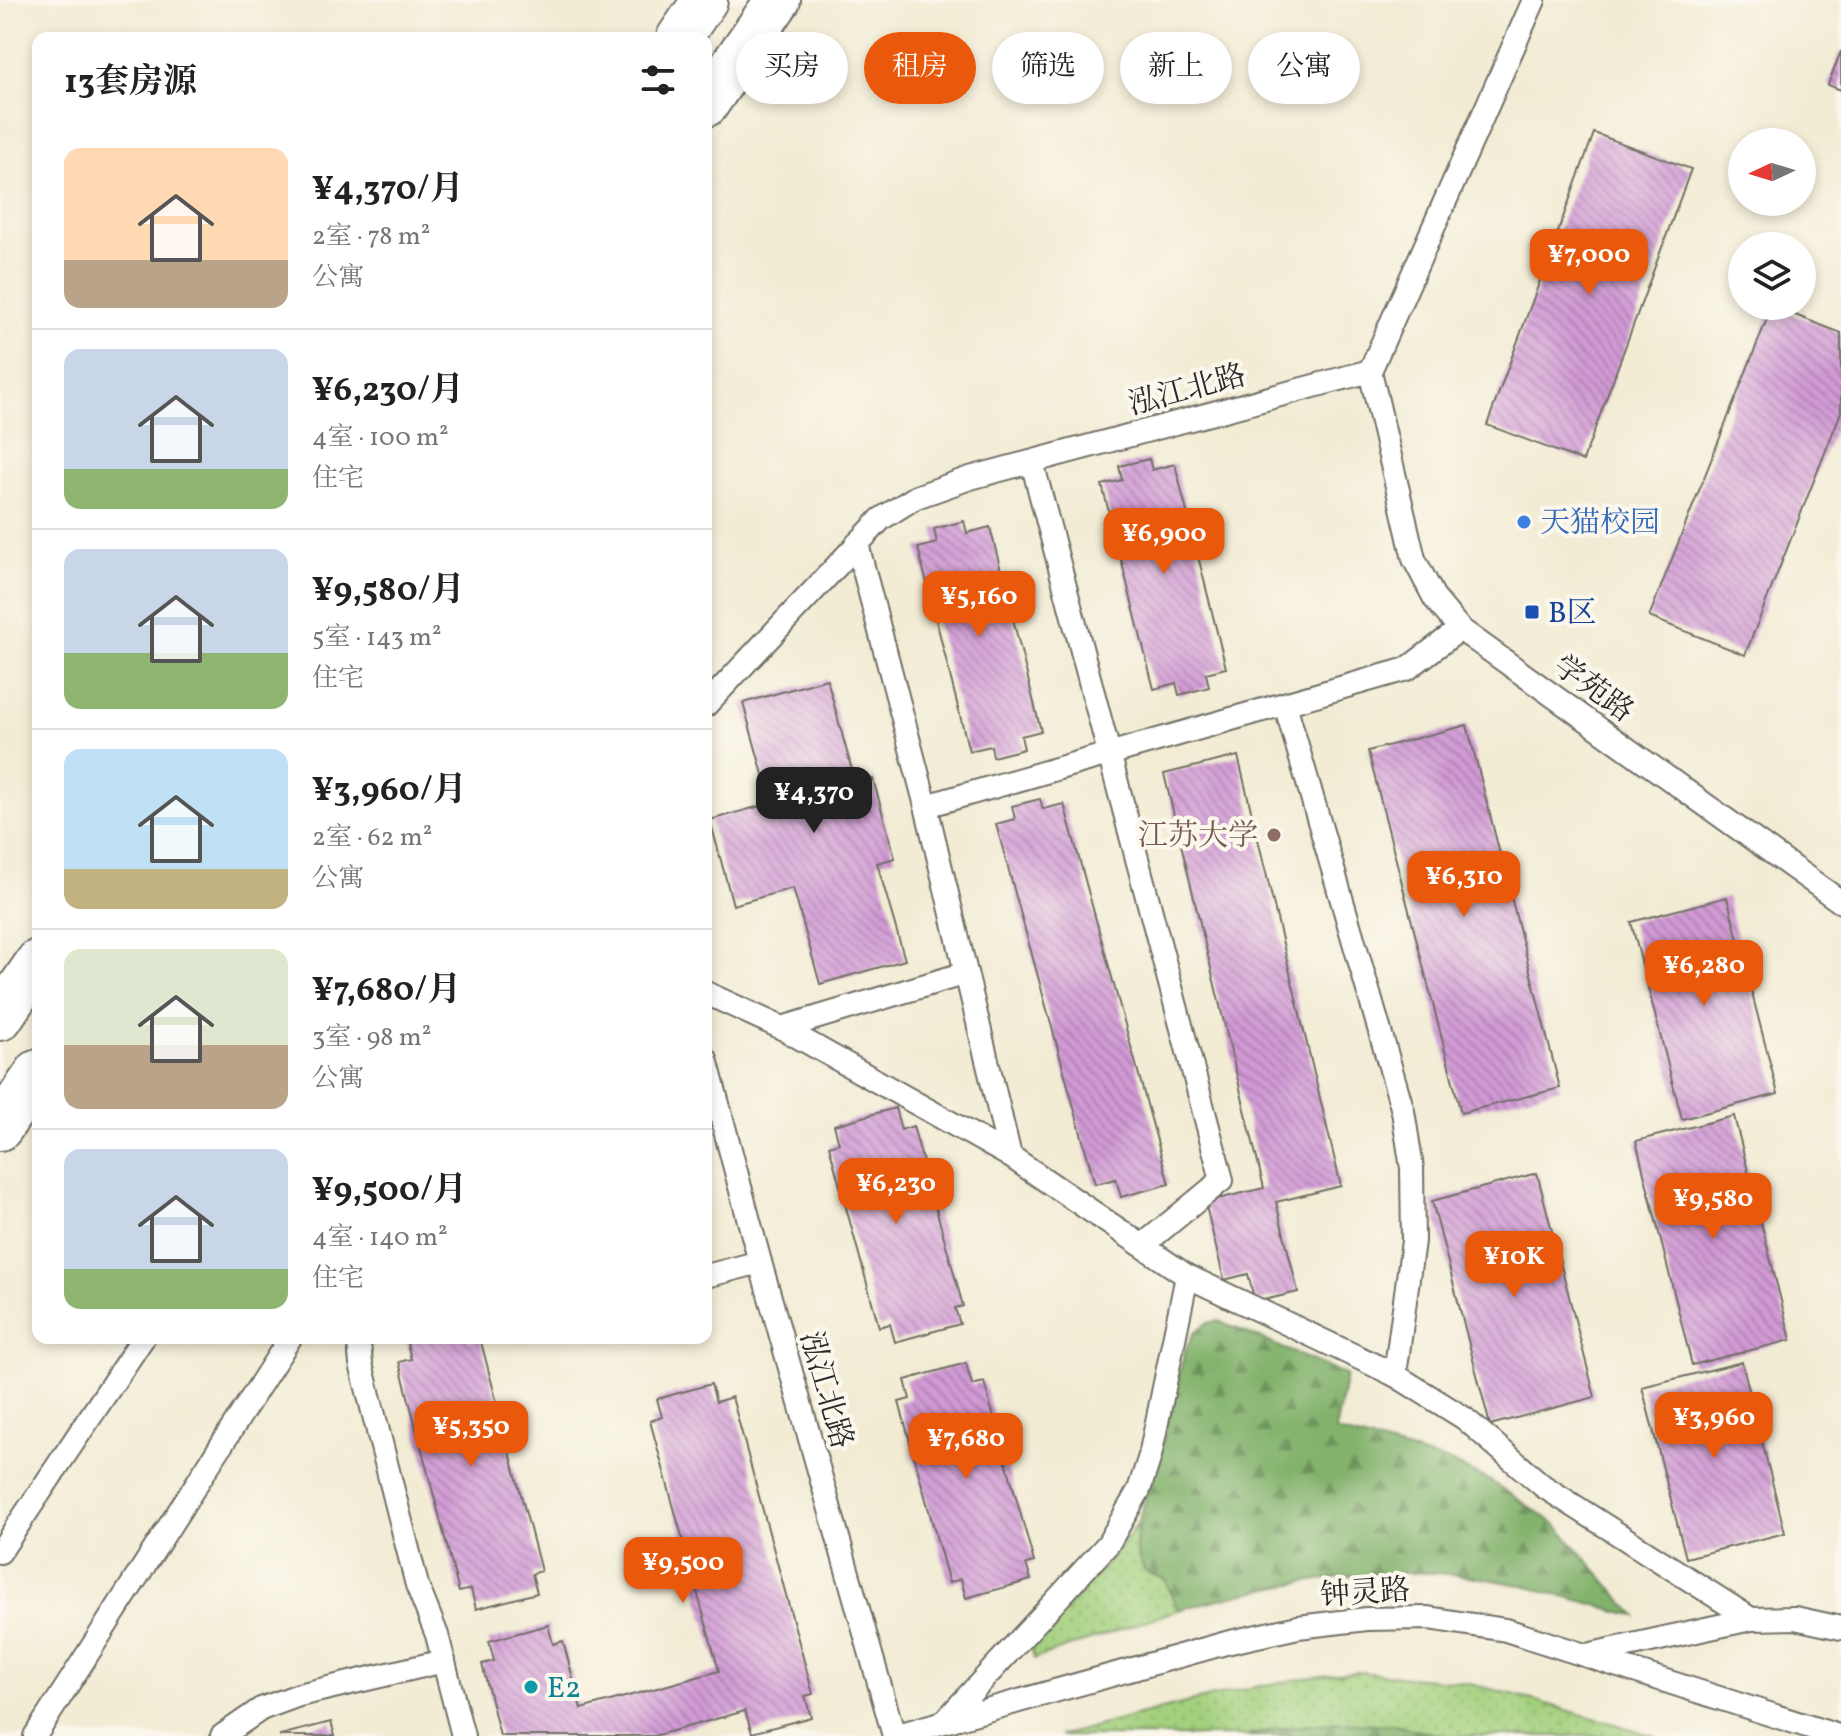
<!DOCTYPE html>
<html lang="zh">
<meta charset="utf-8">
<style>
body{margin:0;font-family:Vollkorn,"Noto Serif SC",serif;background:#f6f6f6;color:#222;height:100vh;display:flex;flex-direction:column;font-size:30px;white-space:nowrap}
*{box-sizing:border-box;margin:0}
p{font-size:26px;color:#767676}
.icon{flex:none;width:44px;height:44px;fill:none;stroke:currentColor;stroke-width:2;stroke-linecap:round;stroke-linejoin:round}
.map{position:relative;flex:1;overflow:hidden}
.panel{position:absolute;left:32px;top:32px;width:680px;height:1312px;display:flex;flex-direction:column;background:#fff;border-radius:16px;box-shadow:0 4px 12px #0003}
.panel>*{flex:none}
.hud{position:absolute;left:736px;top:32px;width:760px;height:72px;display:flex;gap:16px}
.needle{width:52px;rotate:266deg}
.tools{position:absolute;left:1728px;top:128px;display:grid;gap:16px}
.tools a{display:grid;place-items:center;width:88px;height:88px;border-radius:50%;background:#fff;box-shadow:0 4px 12px #0003;font-size:40px}
.price{position:absolute;translate:-50% -68px;padding:0 18px;border-radius:16px;background:#ea580c;color:#fff;font-size:26px;line-height:52px;filter:drop-shadow(0 2px 4px #0008)}
.price::after{content:'';position:absolute;left:50%;top:48px;width:24px;height:18px;margin-left:-12px;background:inherit;clip-path:polygon(0 0,100% 0,50% 100%)}
.price.selected{background:#222;color:#fff}
ul{padding:0;list-style:none}
li{display:flex;align-items:center;gap:24px;height:200px;padding:0 32px}
li+li{border-top:2px solid #e0e0e0}
li span{display:grid;place-items:center;flex:none;width:224px;height:160px;border-radius:16px;color:#555}
li>.icon{margin-inline-start:auto}
span .icon{width:96px;height:96px;fill:#fffc;stroke-width:1}
li b{font-size:34px}
h2{display:flex;justify-content:space-between;align-items:center;height:96px;padding:0 32px;font-size:34px}
.chip{padding:0 28px;border-radius:36px;background:#fff;box-shadow:0 4px 12px #0003;font-size:28px;line-height:72px}
.chip.selected{background:#ea580c;color:#fff}
.map>svg:first-child{display:block}
.grass{fill:url(#grass-dots);stroke:#677e54;stroke-width:2}
.forest{fill:url(#forest-firs);stroke:#566e4c;stroke-width:2}
.building{fill:url(#building-back-hatch)}
.lines{fill:none;stroke-linecap:round;stroke-linejoin:round}
.service-casing{stroke:#716f66;stroke-width:26}
.primary-casing{stroke:#716f66;stroke-width:48}
.service{stroke:#fff;stroke-width:22}
.primary{stroke:#fff;stroke-width:44}
.shop-dot{fill:#3f7fe0;stroke:#fbf7ec;stroke-width:3}
.transit-dot{fill:#1a4fb4;stroke:#fbf7ec;stroke-width:3}
.education-dot{fill:#8d6e63;stroke:#fbf7ec;stroke-width:3}
.culture-dot{fill:#0f9aa8;stroke:#fbf7ec;stroke-width:3}
.labels{text-anchor:middle;stroke-width:8;stroke-linejoin:round;paint-order:stroke}
.street-label{font-size:30px;fill:#2b2b2b;stroke:#fbf7ec}
.shop-label{font-size:30px;fill:#366cbe;stroke:#fbf7ec;text-anchor:start}
.transit-label{font-size:30px;fill:#164399;stroke:#fbf7ec;text-anchor:start}
.education-label{font-size:30px;fill:#785e54;stroke:#fbf7ec;text-anchor:end}
.culture-label{font-size:30px;fill:#0d838f;stroke:#fbf7ec;text-anchor:start}
</style>
<div class="map">
<svg width="1841" height="1736" viewBox="0 0 1841 1736">
<defs>
<pattern id="grass-dots" width="8" height="8" patternUnits="userSpaceOnUse" patternTransform="scale(2)"><rect width="8" height="8" fill="#a3d07d"/><path d="M2 2h.1M6 6h.1" fill="none" stroke="#8cb36c" stroke-width="1.8" stroke-linecap="round"/></pattern>
<pattern id="forest-firs" width="22" height="20" patternUnits="userSpaceOnUse" patternTransform="scale(2)"><rect width="22" height="20" fill="#82b26c"/><path d="M5 1l3.5 6h-7zM16 11l3.5 6h-7z" fill="#6b9159"/></pattern>
<pattern id="building-back-hatch" width="6" height="6" patternUnits="userSpaceOnUse" patternTransform="scale(2)"><rect width="6" height="6" fill="#d19ad5"/><path d="M-1 5l2 2M0 0l6 6M5-1l2 2" fill="none" stroke="#aa7ead"/></pattern>
</defs>
<rect width="100%" height="100%" fill="#fbf7ec"/>
<filter id="ink" filterUnits="userSpaceOnUse"><feTurbulence type="fractalNoise" baseFrequency=".0125" numOctaves="2"/><feDisplacementMap in="SourceGraphic" scale="16" xChannelSelector="R" yChannelSelector="G"/><feConvolveMatrix kernelMatrix="1 2 1 2 8 2 1 2 1" color-interpolation-filters="sRGB"/></filter>
<filter id="wash" filterUnits="userSpaceOnUse"><feTurbulence type="fractalNoise" baseFrequency=".006" numOctaves="4" result="noise"/><feDisplacementMap in="SourceGraphic" scale="32" xChannelSelector="R" yChannelSelector="G"/><feGaussianBlur stdDeviation="1.8" result="paint"/><feColorMatrix in="noise" values="0 0 0 0 0 0 0 0 0 0 0 0 0 0 0 0 0 1.4 0 .05"/><feComposite in="paint" operator="in"/></filter>
<g filter="url(#wash)">
<rect width="100%" height="100%" fill="#f2ecd4"/>
<g class="grass">
<polygon points="1138,1523 1136,1551 1145,1572 1165,1579 1178,1610 1034,1659 1031,1649 1115,1554"/>
<path d="M1358 1672 1461 1682 1516 1695 1655 1736H1445L1394 1725 1340 1722 1275 1729 1248 1736H1059C1158 1711 1256 1680 1358 1672Z"/>
</g>
<g class="forest">
<path d="M1219 1321 1346 1375 1335 1431 1450 1462 1491 1481 1557 1525 1636 1616C1572 1599 1498 1575 1432 1573 1346 1571 1260 1587 1178 1610L1165 1579 1145 1572 1136 1551 1138 1523 1162 1445 1185 1350 1194 1333 1207 1323Z"/>
<polygon points="1340,1722 1394,1725 1444,1736 1248,1736 1275,1729"/>
</g>
<g id="blocks">
<g class="building">
<polygon points="1841,51 1841,90 1828,85"/>
<polygon points="1594,133 1691,169 1583,461 1487,425"/>
<polygon points="1772,306 1841,333 1841,412 1745,655 1649,617"/>
<polygon points="1149,459 1152,470 1175,464 1226,668 1206,673 1209,687 1179,695 1176,683 1154,689 1102,485 1122,480 1119,466"/>
<polygon points="964,521 967,533 990,527 1041,731 1021,736 1024,749 993,757 991,746 969,751 918,548 937,543 934,529"/>
<polygon points="827,679 856,785 873,779 895,858 877,863 905,960 820,984 793,888 733,905 710,820 771,803 743,703"/>
<polygon points="1467,725 1560,1088 1461,1113 1368,751"/>
<polygon points="1238,756 1341,1186 1276,1202 1298,1292 1255,1302 1248,1274 1224,1280 1205,1202 1264,1188 1164,774"/>
<polygon points="1040,799 1043,809 1064,804 1169,1184 1121,1197 1116,1179 1095,1184 996,824 1015,819 1012,806"/>
<polygon points="1727,897 1778,1094 1682,1119 1631,922"/>
<polygon points="895,1108 901,1130 913,1126 963,1306 955,1308 960,1324 895,1342 890,1324 879,1327 829,1146 839,1143 834,1125"/>
<polygon points="1734,1116 1791,1340 1692,1365 1636,1141"/>
<polygon points="1537,1173 1595,1397 1490,1425 1432,1201"/>
<polygon points="469,1338 470,1341 480,1338 541,1571 532,1574 537,1593 476,1609 471,1589 459,1592 399,1362 411,1359 406,1339"/>
<polygon points="1742,1362 1785,1533 1686,1558 1642,1387"/>
<polygon points="966,1363 972,1385 984,1382 1034,1562 1026,1564 1031,1580 966,1598 961,1579 949,1583 899,1402 910,1399 905,1380"/>
<polygon points="711,1384 716,1402 732,1397 813,1694 805,1696 811,1717 752,1733 745,1711 654,1736 500,1736 482,1664 494,1661 489,1641 548,1625 553,1644 563,1641 581,1709 719,1671 650,1421 662,1417 657,1399"/>
<polygon points="331,1722 335,1736 280,1736 280,1735"/>
</g>
</g>
</g>
<g filter="url(#ink)">
<use href="#blocks" fill-opacity="0" stroke="#716f66" stroke-width="2"/>
<g class="lines">
<g class="service-casing">
<g id="service">
<polyline points="1370,371 1414,559 1435,599 1460,629 1841,902"/>
<polyline points="1370,371 1534,0"/>
<polyline points="1032,462 1222,1180 1143,1245"/>
<polyline points="857,544 926,806 1010,1156"/>
<polyline points="1285,704 1403,1111 1412,1168 1413,1241 1395,1375"/>
<polyline points="706,705 881,519 916,497 970,478 1370,371"/>
<polyline points="926,806 1407,669 1460,629"/>
<polyline points="706,993 782,1028 1010,1156 1187,1276 1395,1375 1464,1418 1543,1486 1751,1619"/>
<polyline points="782,1028 966,973"/>
<polyline points="706,1059 760,1262 894,1736"/>
<polyline points="706,1276 760,1262"/>
<polyline points="361,1338 359,1344 361,1364 417,1585 437,1635 463,1736"/>
<polyline points="0,1552 143,1338"/>
<polyline points="1587,1655 1751,1619 1795,1618 1841,1628"/>
<polyline points="945,1721 1108,1544 1139,1490 1150,1456 1187,1276"/>
<polyline points="35,1736 290,1338"/>
<polyline points="222,1736 261,1709 299,1695 444,1661"/>
<polyline points="894,1736 1226,1643 1298,1627 1367,1619 1428,1618 1506,1630 1838,1736"/>
</g>
</g>
<g class="primary-casing">
<g id="primary">
<polyline points="679,38 705,0"/>
<polyline points="706,104 778,0"/>
<polyline points="0,1018 38,962"/>
<polyline points="0,1128 38,1072"/>
</g>
</g>
<use href="#service" class="service"/>
<use href="#primary" class="primary"/>
</g>
</g>
<circle class="shop-dot" cx="1524" cy="522" r="8"/>
<rect class="transit-dot" x="1524" y="604" width="16" height="16" rx="4"/>
<circle class="education-dot" cx="1274" cy="835" r="8"/>
<circle class="culture-dot" cx="531" cy="1687" r="8"/>
<g class="labels">
<g class="street-label">
<text transform="translate(1187 389) rotate(-15)" y="10">泓江北路</text>
<text transform="translate(1594 688) rotate(36)" y="10">学苑路</text>
<text transform="translate(827 1390) rotate(74)" y="10">泓江北路</text>
<text transform="translate(1365 1592) rotate(-4)" y="10">钟灵路</text>
</g>
<g class="shop-label">
<text x="1540" y="532">天猫校园</text>
</g>
<g class="transit-label">
<text x="1548" y="622">B区</text>
</g>
<g class="education-label">
<text x="1258" y="845">江苏大学</text>
</g>
<g class="culture-label">
<text x="547" y="1697">E2</text>
</g>
</g>
</svg>
<div class="tools">
<a><svg class="needle" viewBox="-14 -14 28 28"><path d="M0-13l5 13h-10z" fill="#e53935"/><path d="M0 13l5-13h-10z" fill="#767676"/></svg></a>
<a><svg class="icon" aria-label="layers" viewBox="0 0 24 24"><path d="M12 4l9 5-9 5-9-5zM3 14l9 5 9-5"/></svg></a>
</div>
<b class="price" style="left:1589px;top:297px">¥7,000</b>
<b class="price" style="left:1164px;top:576px">¥6,900</b>
<b class="price" style="left:979px;top:639px">¥5,160</b>
<b class="price selected" style="left:814px;top:835px">¥4,370</b>
<b class="price" style="left:1464px;top:919px">¥6,310</b>
<b class="price" style="left:1704px;top:1008px">¥6,280</b>
<b class="price" style="left:896px;top:1226px">¥6,230</b>
<b class="price" style="left:1713px;top:1241px">¥9,580</b>
<b class="price" style="left:1514px;top:1299px">¥10K</b>
<b class="price" style="left:1714px;top:1460px">¥3,960</b>
<b class="price" style="left:471px;top:1469px">¥5,350</b>
<b class="price" style="left:966px;top:1481px">¥7,680</b>
<b class="price" style="left:683px;top:1605px">¥9,500</b>
<div class="hud">
<a class="chip">买房</a>
<a class="chip selected">租房</a>
<a class="chip">筛选</a>
<a class="chip">新上</a>
<a class="chip">公寓</a>
</div>
<section class="panel">
<h2>13套房源<svg class="icon" aria-label="filters" viewBox="0 0 24 24"><path d="M4 7h16M4 17h16"/><circle cx="9" cy="7" r="2"/><circle cx="15" cy="17" r="2"/></svg></h2>
<ul>
<li><span style="background:linear-gradient(#ffd9b3 70%,#b9a48a 0)"><svg class="icon" aria-label="home" viewBox="0 0 24 24"><path d="M3 11l9-7 9 7M6 9v11h12V9"/></svg></span><div><b>¥4,370/月</b><p>2室 · 78 m²</p><p>公寓</p></div></li>
<li><span style="background:linear-gradient(#c9d6e8 75%,#8fb573 0)"><svg class="icon" aria-label="home" viewBox="0 0 24 24"><path d="M3 11l9-7 9 7M6 9v11h12V9"/></svg></span><div><b>¥6,230/月</b><p>4室 · 100 m²</p><p>住宅</p></div></li>
<li><span style="background:linear-gradient(#c9d6e8 65%,#8fb573 0)"><svg class="icon" aria-label="home" viewBox="0 0 24 24"><path d="M3 11l9-7 9 7M6 9v11h12V9"/></svg></span><div><b>¥9,580/月</b><p>5室 · 143 m²</p><p>住宅</p></div></li>
<li><span style="background:linear-gradient(#bfe0f5 75%,#c2b280 0)"><svg class="icon" aria-label="home" viewBox="0 0 24 24"><path d="M3 11l9-7 9 7M6 9v11h12V9"/></svg></span><div><b>¥3,960/月</b><p>2室 · 62 m²</p><p>公寓</p></div></li>
<li><span style="background:linear-gradient(#dfe7d0 60%,#b9a48a 0)"><svg class="icon" aria-label="home" viewBox="0 0 24 24"><path d="M3 11l9-7 9 7M6 9v11h12V9"/></svg></span><div><b>¥7,680/月</b><p>3室 · 98 m²</p><p>公寓</p></div></li>
<li><span style="background:linear-gradient(#c9d6e8 75%,#8fb573 0)"><svg class="icon" aria-label="home" viewBox="0 0 24 24"><path d="M3 11l9-7 9 7M6 9v11h12V9"/></svg></span><div><b>¥9,500/月</b><p>4室 · 140 m²</p><p>住宅</p></div></li>
</ul>
</section>
</div>
